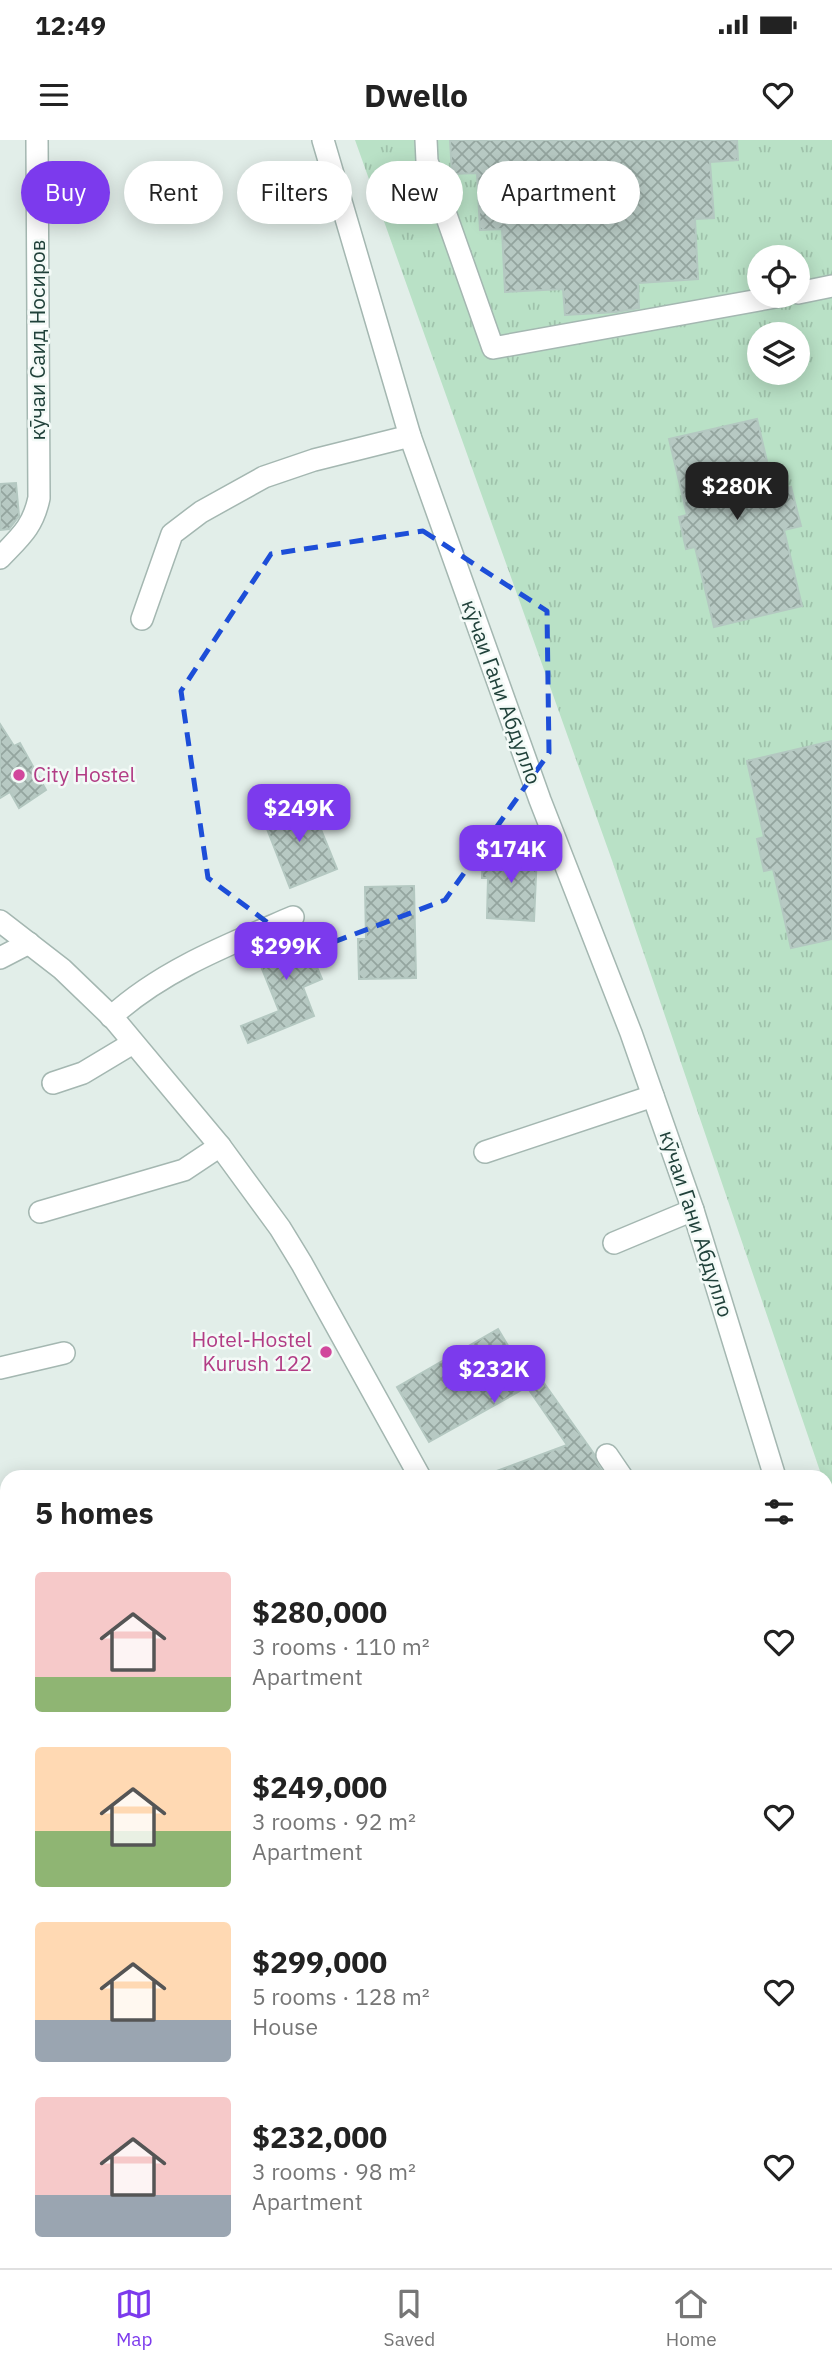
<!DOCTYPE html>
<meta charset="utf-8">
<style>
body{margin:0;font-family:"IBM Plex Sans",sans-serif;background:#f6f6f6;color:#222;height:100vh;display:flex;flex-direction:column;font-size:26px;white-space:nowrap}
*{box-sizing:border-box;margin:0}
p{font-size:23px;color:#767676}
.icon{flex:none;width:38px;height:38px;fill:none;stroke:currentColor;stroke-width:2;stroke-linecap:round;stroke-linejoin:round}
.map{position:relative;flex:1;overflow:hidden}
.side{position:absolute;left:0px;top:1330px;width:833px;height:798px;display:flex;flex-direction:column;background:#fff;border-radius:21px 21px 0 0;box-shadow:0 4px 18px #0003}
.side>*{flex:none}
.top-card{position:absolute;left:21px;top:21px;width:791px;height:63px;display:flex;gap:14px}
.tools{position:absolute;left:747px;top:105px;display:grid;gap:14px}
.tools a{display:grid;place-items:center;width:63px;height:63px;border-radius:50%;background:#fff;box-shadow:0 4px 18px #0003;font-size:35px}
.price{position:absolute;translate:-50% -60px;padding:0 16px;border-radius:14px;background:#7c3aed;color:#fff;font-size:23px;line-height:46px;filter:drop-shadow(0 2px 4px #0008)}
.price::after{content:'';position:absolute;left:50%;top:42px;width:21px;height:16px;margin-left:-10px;background:inherit;clip-path:polygon(0 0,100% 0,50% 100%)}
.price.on{background:#222;color:#fff}
ul{padding:0;list-style:none}
li{display:flex;align-items:center;gap:21px;height:175px;padding:0 35px}
li span{display:grid;place-items:center;flex:none;width:196px;height:140px;border-radius:7px;color:#555}
li>.icon{margin-inline-start:auto}
span .icon{width:84px;height:84px;fill:#fffc;stroke-width:1}
li b{font-size:30px}
h2{display:flex;justify-content:space-between;align-items:center;height:84px;padding:0 35px;font-size:30px}
.chip{padding:0 24px;border-radius:32px;background:#fff;box-shadow:0 4px 18px #0003;font-size:24px;line-height:63px}
.chip.on{background:#7c3aed;color:#fff}
.status{display:flex;justify-content:space-between;align-items:center;height:49px;padding:0 35px;background:#fff;direction:ltr}
.status svg{height:19px;fill:currentColor}
header{display:flex;justify-content:space-between;align-items:center;height:91px;padding:0 35px;background:#fff;font-size:32px;font-weight:700}
.tabs{display:flex;justify-content:space-around;align-items:center;height:98px;border-top:2px solid #e0e0e0;background:#fff;font-size:19px;color:#767676}
.tabs a{display:grid;justify-items:center;gap:4px}
.tabs .on{color:#7c3aed}
.map>svg:first-child{display:block}
.park{fill:url(#park-tufts);fill-rule:evenodd}
.building{fill:url(#building-cross-hatch);stroke:#b4c8c1;stroke-width:2}
.lines{fill:none;stroke-linecap:round;stroke-linejoin:round}
.minor-casing{stroke:#a4b7b1;stroke-width:24}
.major-casing{stroke:#c1cac8;stroke-width:24}
.minor{stroke:#fff;stroke-width:21}
.major{stroke:#62a89a;stroke-width:21}
.marked{fill:none;stroke:#1d4ed8;stroke-width:5;stroke-dasharray:14 9;stroke-linejoin:round}
.hotel-dot{fill:#d1479c;stroke:#f3faf7;stroke-width:2.5}
.labels{text-anchor:middle;stroke-width:5;stroke-linejoin:round;paint-order:stroke}
.street-label{font-size:21px;fill:#20413a;stroke:#f3faf7}
.hotel-label{font-size:21px;fill:#b23c85;stroke:#f3faf7;text-anchor:start}
</style>
<div class="status"><b>12:49</b><svg viewBox="0 0 49 12"><path d="M0 12V9h3v3zM5 12V6h3v6zM10 12V3h3v9zM15 12V0h3v12zM26 1h20v11H26zM47 4h2v5h-2z"/></svg></div>
<header><svg class="icon" aria-label="menu" viewBox="0 0 24 24"><path d="M4 6h16M4 12h16M4 18h16"/></svg>Dwello<svg class="icon" aria-label="heart" viewBox="0 0 24 24"><path d="M12 20l-8-8c-3-5 5-10 8-4 3-6 11-1 8 4z"/></svg></header>
<div class="map">
<svg width="832" height="2128" viewBox="0 0 832 2128">
<defs>
<pattern id="park-tufts" width="24" height="20" patternUnits="userSpaceOnUse" patternTransform="scale(1.75)"><rect width="24" height="20" fill="#b9e1c6"/><path d="M3 7l-1-3M5 7V3M7 7l1-3M15 17l-1-3M17 17v-4M19 17l1-3" fill="none" stroke="#9fc2ab"/></pattern>
<pattern id="building-cross-hatch" width="8" height="8" patternUnits="userSpaceOnUse" patternTransform="scale(1.75)"><rect width="8" height="8" fill="#b7c9c3"/><path d="M0 0l8 8M0 8l8-8" fill="none" stroke="#94a59f"/></pattern>
</defs>
<rect width="100%" height="100%" fill="#e2eee9"/>
<path class="park" d="M355 0H832V1367L826 1349V1337H822L614 726ZM760 117H798V156H760ZM760 194H798V233H760Z"/>
<g class="building">
<polygon points="450,0 737,0 738,20 710,22 714,78 695,79 698,139 638,143 639,168 616,172 565,175 563,149 505,152 502,89 480,90 477,33 452,34"/>
<polygon points="757,279 774,351 791,347 801,386 784,390 802,466 714,487 695,407 686,409 679,377 687,375 669,299"/>
<polygon points="16,343 19,376 9,389 0,390 0,344"/>
<polygon points="0,584 14,606 20,603 46,650 19,668 10,652 0,658"/>
<polygon points="832,601 832,799 791,808 773,729 764,731 757,699 764,697 747,621"/>
<polygon points="289,665 292,673 311,665 337,729 290,748 262,676"/>
<polygon points="483,711 537,713 534,781 487,778 488,738 482,738"/>
<polygon points="414,746 416,838 359,839 358,799 366,799 365,747"/>
<polygon points="303,789 305,795 314,791 320,807 310,811 322,839 303,847 314,876 248,903 241,886 279,871 254,809"/>
<polygon points="498,1189 525,1234 534,1229 594,1314 596,1322 606,1337 486,1337 486,1335 567,1305 527,1247 429,1302 397,1247"/>
</g>
<g class="lines">
<g class="minor-casing">
<g id="minor">
<polyline points="323,0 410,296 540,660 631,893 693,1070 775,1337"/>
<polyline points="426,0 427,21 493,208 781,156"/>
<polyline points="798,153 832,146"/>
<path d="M0 418C20 397 33 387 39 358L37 0"/>
<polyline points="142,479 172,394 201,372 264,337 314,320 410,296"/>
<polyline points="0,781 62,829 114,879 220,1006 280,1088 302,1124 420,1337"/>
<polyline points="0,818 29,803"/>
<path d="M111 877C162 830 230 804 293 777"/>
<polyline points="53,943 83,933 133,903"/>
<polyline points="485,1012 653,956"/>
<polyline points="40,1072 184,1030 220,1006"/>
<polyline points="614,1103 693,1070"/>
<polyline points="0,1228 64,1213"/>
<polyline points="607,1315 622,1337"/>
<polyline points="0,1428 3,1428"/>
<polyline points="826,1541 832,1567"/>
<polyline points="826,1643 832,1643"/>
<polyline points="0,1818 7,1840"/>
<polyline points="0,1888 7,1884"/>
<polyline points="826,2031 832,2034"/>
<polyline points="72,2128 79,2121"/>
</g>
</g>
<g class="major-casing">
<g id="major">
<polyline points="0,1610 7,1611"/>
<polyline points="826,1826 832,1825"/>
</g>
</g>
<use href="#minor" class="minor"/>
<use href="#major" class="major"/>
</g>
<path class="marked" d="M423 391 547 471 549 613 445 760 307 812 208 738 181 551 271 414Z"/>
<g class="hotel-dot">
<circle cx="19" cy="635" r="7"/>
<circle cx="326" cy="1212" r="7"/>
</g>
<g class="labels">
<g class="street-label">
<text transform="translate(38 200) rotate(-90)" y="7">кӯчаи Саид Носиров</text>
<text transform="translate(501 552) rotate(70)" y="7">кӯчаи Гани Абдулло</text>
<text transform="translate(696 1084) rotate(72)" y="7">кӯчаи Гани Абдулло</text>
</g>
<g class="hotel-label">
<text x="33" y="642">City Hostel</text>
<text x="312" y="1207" text-anchor="end">Hotel-Hostel<tspan x="312" dy="24">Kurush 122</tspan></text>
</g>
</g>
</svg>
<div class="tools">
<a><svg class="icon" aria-label="locate" viewBox="0 0 24 24"><circle cx="12" cy="12" r="6"/><path d="M12 2v4M12 18v4M2 12h4M18 12h4"/></svg></a>
<a><svg class="icon" aria-label="layers" viewBox="0 0 24 24"><path d="M12 4l9 5-9 5-9-5zM3 14l9 5 9-5"/></svg></a>
</div>
<b class="price on" style="left:737px;top:382px">$280K</b>
<b class="price" style="left:299px;top:704px">$249K</b>
<b class="price" style="left:511px;top:745px">$174K</b>
<b class="price" style="left:286px;top:842px">$299K</b>
<b class="price" style="left:494px;top:1265px">$232K</b>
<div class="top-card">
<a class="chip on">Buy</a>
<a class="chip">Rent</a>
<a class="chip">Filters</a>
<a class="chip">New</a>
<a class="chip">Apartment</a>
</div>
<section class="side">
<h2>5 homes<svg class="icon" aria-label="filters" viewBox="0 0 24 24"><path d="M4 7h16M4 17h16"/><circle cx="9" cy="7" r="2"/><circle cx="15" cy="17" r="2"/></svg></h2>
<ul>
<li><span style="background:linear-gradient(#f6c9c9 75%,#8fb573 0)"><svg class="icon" aria-label="home" viewBox="0 0 24 24"><path d="M3 11l9-7 9 7M6 9v11h12V9"/></svg></span><div><b>$280,000</b><p>3 rooms · 110 m²</p><p>Apartment</p></div><svg class="icon" aria-label="heart" viewBox="0 0 24 24"><path d="M12 20l-8-8c-3-5 5-10 8-4 3-6 11-1 8 4z"/></svg></li>
<li><span style="background:linear-gradient(#ffd9b3 60%,#8fb573 0)"><svg class="icon" aria-label="home" viewBox="0 0 24 24"><path d="M3 11l9-7 9 7M6 9v11h12V9"/></svg></span><div><b>$249,000</b><p>3 rooms · 92 m²</p><p>Apartment</p></div><svg class="icon" aria-label="heart" viewBox="0 0 24 24"><path d="M12 20l-8-8c-3-5 5-10 8-4 3-6 11-1 8 4z"/></svg></li>
<li><span style="background:linear-gradient(#ffd9b3 70%,#9aa5b1 0)"><svg class="icon" aria-label="home" viewBox="0 0 24 24"><path d="M3 11l9-7 9 7M6 9v11h12V9"/></svg></span><div><b>$299,000</b><p>5 rooms · 128 m²</p><p>House</p></div><svg class="icon" aria-label="heart" viewBox="0 0 24 24"><path d="M12 20l-8-8c-3-5 5-10 8-4 3-6 11-1 8 4z"/></svg></li>
<li><span style="background:linear-gradient(#f6c9c9 70%,#9aa5b1 0)"><svg class="icon" aria-label="home" viewBox="0 0 24 24"><path d="M3 11l9-7 9 7M6 9v11h12V9"/></svg></span><div><b>$232,000</b><p>3 rooms · 98 m²</p><p>Apartment</p></div><svg class="icon" aria-label="heart" viewBox="0 0 24 24"><path d="M12 20l-8-8c-3-5 5-10 8-4 3-6 11-1 8 4z"/></svg></li>
</ul>
</section>
</div>
<nav class="tabs">
<a class="on"><svg class="icon" aria-label="map" viewBox="0 0 24 24"><path d="M3 6l6-2 6 2 6-2v14l-6 2-6-2-6 2zM9 4v14M15 6v14"/></svg>Map</a>
<a><svg class="icon" aria-label="saved" viewBox="0 0 24 24"><path d="M7 4h10v16l-5-4-5 4z"/></svg>Saved</a>
<a><svg class="icon" aria-label="home" viewBox="0 0 24 24"><path d="M3 11l9-7 9 7M6 9v11h12V9"/></svg>Home</a>
</nav>
